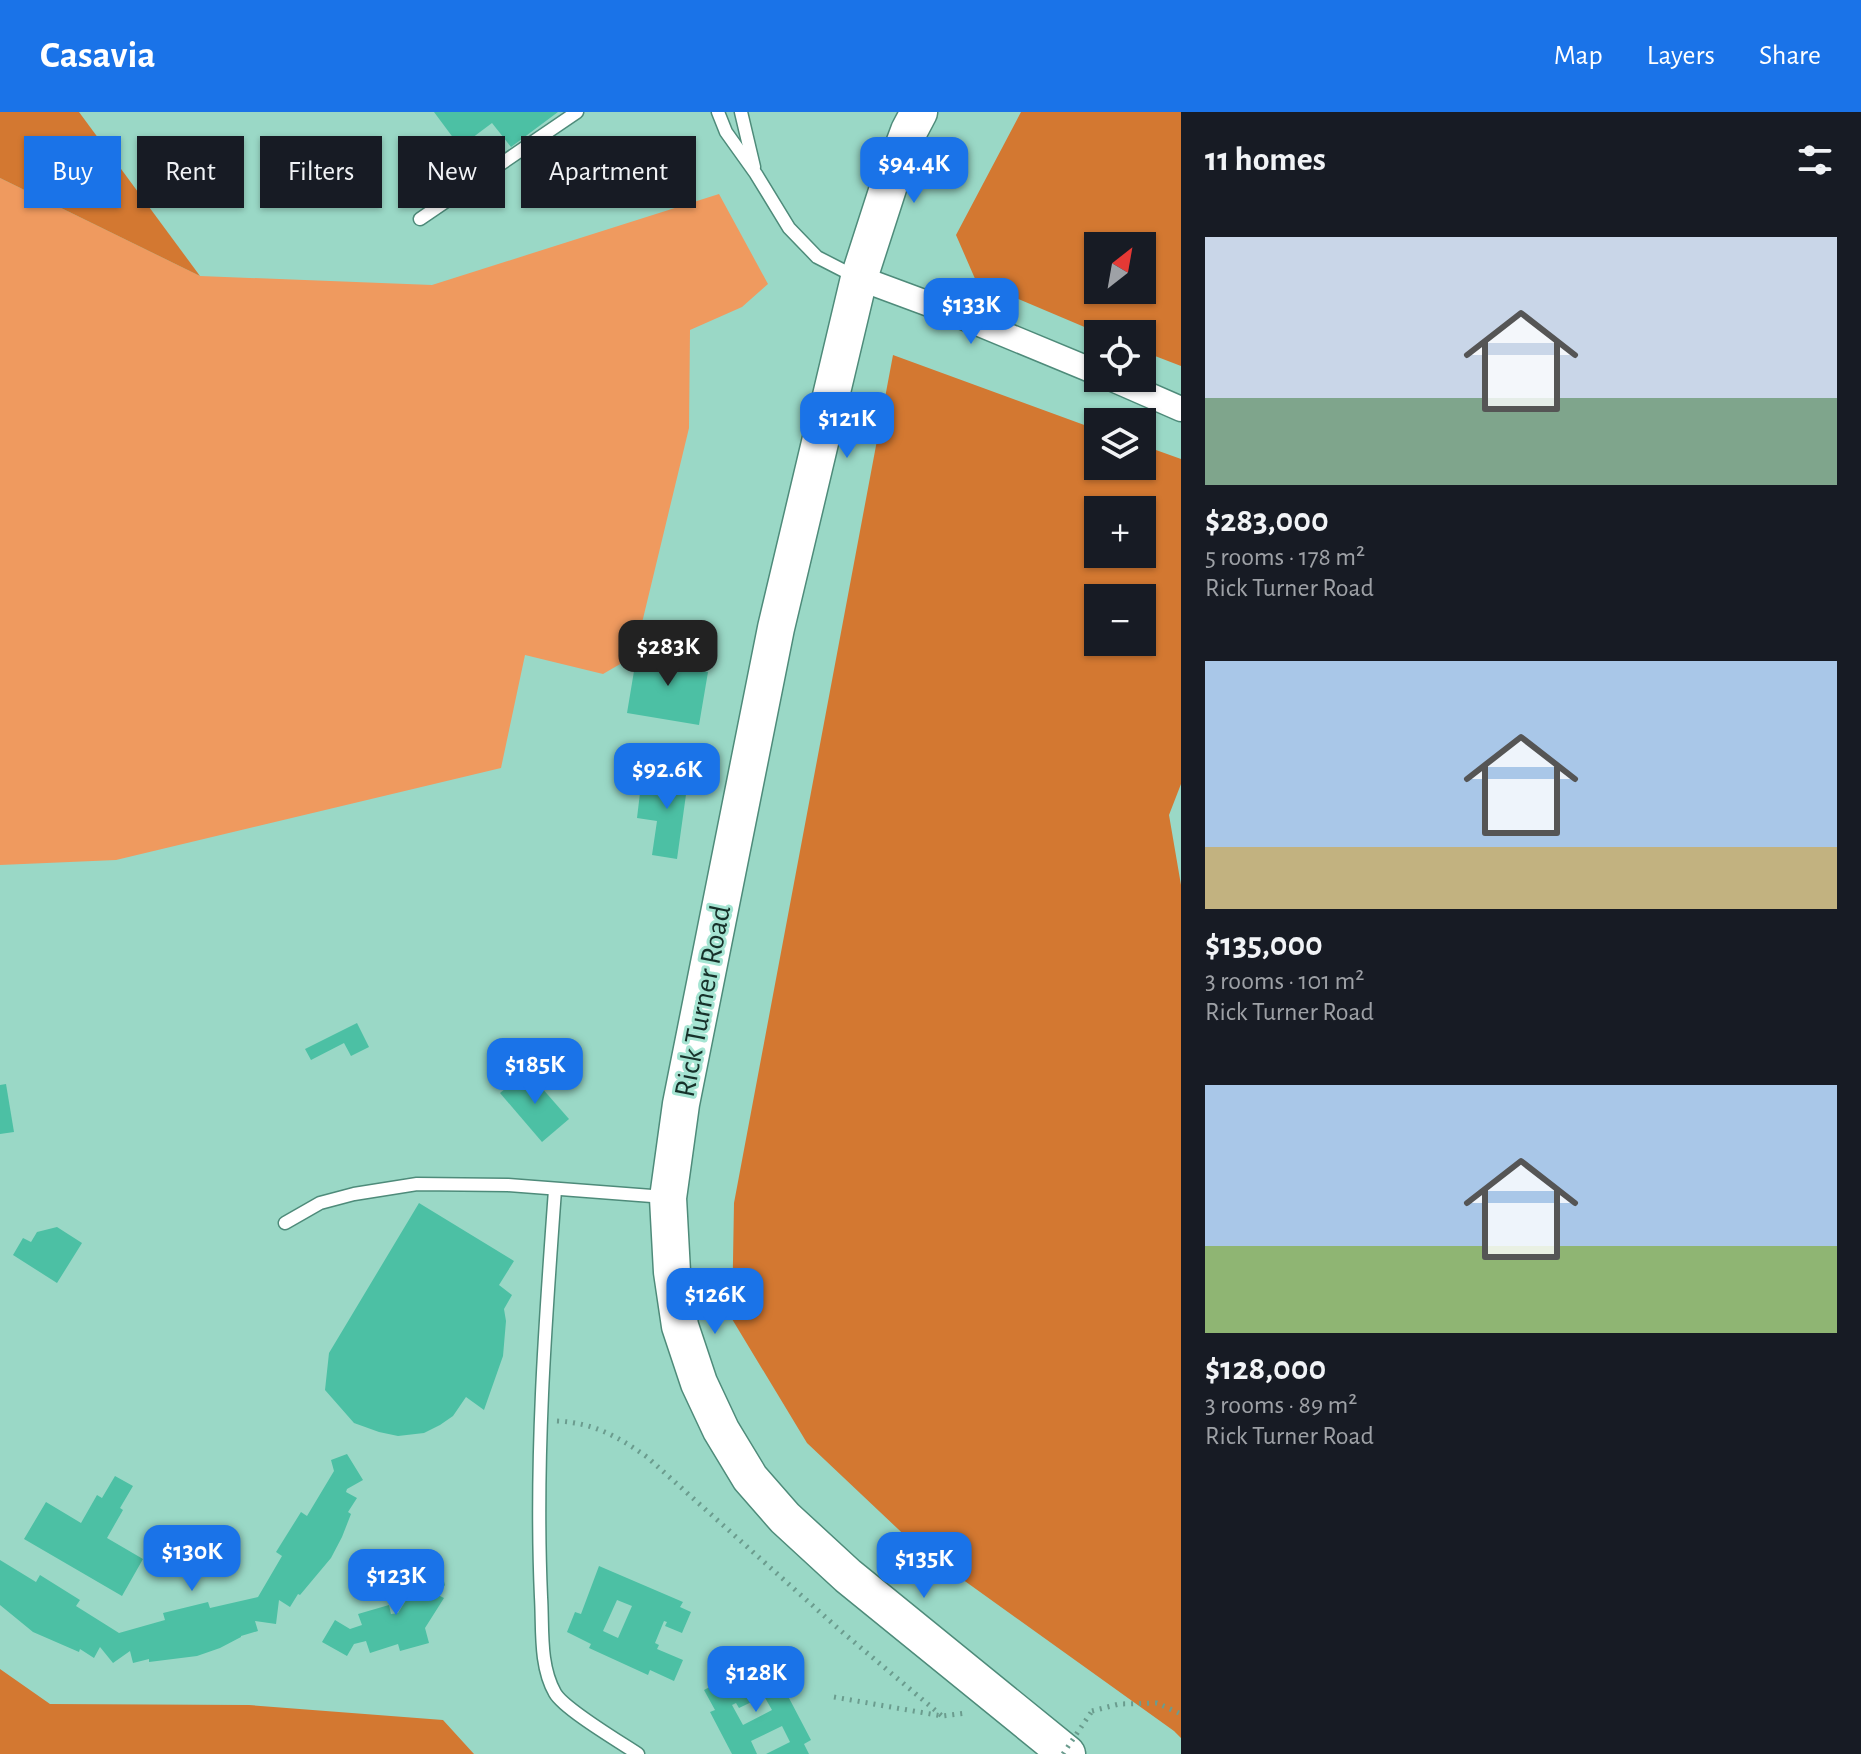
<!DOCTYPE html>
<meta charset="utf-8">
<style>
body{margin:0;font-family:"Alegreya Sans",sans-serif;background:#20242c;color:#f1f3f6;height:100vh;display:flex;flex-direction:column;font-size:30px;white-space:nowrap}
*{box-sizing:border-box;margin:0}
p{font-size:26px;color:#9ea1a6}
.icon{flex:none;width:44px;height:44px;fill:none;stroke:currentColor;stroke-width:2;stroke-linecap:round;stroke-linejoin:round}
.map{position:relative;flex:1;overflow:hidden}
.sheet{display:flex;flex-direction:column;background:#171b24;width:680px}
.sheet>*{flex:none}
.top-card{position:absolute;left:24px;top:24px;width:760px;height:72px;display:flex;gap:16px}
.needle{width:52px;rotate:31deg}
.tools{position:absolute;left:1084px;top:120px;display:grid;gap:16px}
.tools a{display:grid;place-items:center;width:72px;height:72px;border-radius:0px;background:#171b24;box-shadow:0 2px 6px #0004;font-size:40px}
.price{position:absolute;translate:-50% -68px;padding:0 18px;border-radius:16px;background:#1a73e8;color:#fff;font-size:26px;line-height:52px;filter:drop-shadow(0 2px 4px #0008)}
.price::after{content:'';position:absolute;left:50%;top:48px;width:24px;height:18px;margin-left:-12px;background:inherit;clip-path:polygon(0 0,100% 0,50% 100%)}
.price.selected{background:#222;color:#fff}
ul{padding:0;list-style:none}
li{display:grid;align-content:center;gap:16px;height:424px;padding:0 24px}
li span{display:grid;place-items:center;height:248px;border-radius:0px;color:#555}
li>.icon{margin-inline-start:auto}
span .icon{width:144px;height:144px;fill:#fffc;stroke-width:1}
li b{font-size:34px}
h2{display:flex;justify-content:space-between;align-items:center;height:96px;padding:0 24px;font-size:34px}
.tag{padding:0 28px;border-radius:0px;background:#171b24;box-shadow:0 2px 6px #0004;font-size:28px;line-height:72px}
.tag.selected{background:#1a73e8;color:#fff}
header{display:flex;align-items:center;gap:48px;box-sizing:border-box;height:112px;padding:0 40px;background:#1a73e8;color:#fff}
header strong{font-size:38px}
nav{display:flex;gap:44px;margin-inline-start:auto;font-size:28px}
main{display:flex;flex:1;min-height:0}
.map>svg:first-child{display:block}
.green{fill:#ef9a5f}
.forest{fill:#d37831;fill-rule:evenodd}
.building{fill:#4cc0a4;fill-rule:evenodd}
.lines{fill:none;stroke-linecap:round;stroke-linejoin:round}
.service-casing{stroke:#4e8b7a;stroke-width:15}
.minor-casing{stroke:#4e8b7a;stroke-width:27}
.secondary-casing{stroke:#4e8b7a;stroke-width:39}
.path{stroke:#6b9c8e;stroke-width:5;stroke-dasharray:2 6;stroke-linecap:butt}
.service{stroke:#fff;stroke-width:12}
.minor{stroke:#fff;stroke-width:24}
.secondary{stroke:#fff;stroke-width:36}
.path-bridge{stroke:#6b9c8e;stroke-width:5;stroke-dasharray:2 6;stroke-linecap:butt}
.labels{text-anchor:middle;stroke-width:6;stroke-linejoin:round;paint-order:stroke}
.street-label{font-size:30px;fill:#17312a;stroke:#a6e5d3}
</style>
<header>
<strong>Casavia</strong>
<nav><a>Map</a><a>Layers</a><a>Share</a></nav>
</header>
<main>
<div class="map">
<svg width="1181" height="1642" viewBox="0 0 1181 1642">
<rect width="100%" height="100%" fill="#9ad8c6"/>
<polygon class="green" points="0,66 200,164 432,173 719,82 768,172 742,195 690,218 689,316 634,544 603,562 525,543 501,656 116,748 0,753"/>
<g class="forest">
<polygon points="0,0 79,0 200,164 0,66"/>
<path d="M1021 0H1181V254L1142 239V222H1101L976 169 956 123ZM1098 134H1142V178H1098Z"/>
<path d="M893 243 1098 318V354H1142V333L1181 347V672L1169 703 1181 773V1626L1174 1619 916 1434 807 1331 732 1207 734 1091ZM1098 398H1142V442H1098ZM1098 486H1142V530H1098Z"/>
<polygon points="0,1557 50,1592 249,1593 443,1608 474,1642 0,1642"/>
</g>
<g class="building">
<polygon points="434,0 558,0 511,35 492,11 460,35"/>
<polygon points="665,530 687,534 683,555 708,560 699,613 627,601 636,547 661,551"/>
<polygon points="669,651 690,654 677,747 652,743 657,709 637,706 640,681 664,684"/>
<polygon points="357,911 369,935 351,944 344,931 311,948 305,937"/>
<polygon points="527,959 569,1007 542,1030 500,981"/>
<polygon points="6,972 14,1020 0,1022 0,973"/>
<polygon points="419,1091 514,1149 499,1173 512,1183 504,1197 506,1209 503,1244 484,1298 466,1285 453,1304 440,1313 424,1321 398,1324 379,1320 354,1311 325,1278 329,1241"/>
<polygon points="57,1115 82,1131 57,1171 13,1143 23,1126 31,1130 37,1120"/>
<polygon points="347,1342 363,1368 347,1377 346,1380 357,1386 348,1400 351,1402 342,1425 331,1446 300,1483 298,1482 290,1495 279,1488 276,1512 255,1509 258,1519 241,1524 241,1525 220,1536 197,1544 149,1550 149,1547 133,1551 130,1539 113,1551 100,1535 94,1546 80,1537 79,1540 33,1520 0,1493 0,1448 36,1470 40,1463 80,1488 76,1494 119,1521 165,1508 163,1501 208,1490 210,1496 258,1485 282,1444 276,1440 301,1400 307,1404 334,1359 331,1348"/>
<polygon points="115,1364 133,1374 120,1396 123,1398 107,1426 143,1447 122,1484 24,1427 46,1390 81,1411 97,1383 102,1386"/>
<polygon points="423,1443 439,1452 445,1473 438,1483 444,1486 425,1516 429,1531 400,1539 398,1532 370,1541 366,1529 354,1532 347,1544 322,1530 335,1508 350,1517 362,1513 358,1502 389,1493 391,1502 398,1501 417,1471 410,1467"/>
<path d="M599 1454 683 1490 680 1495 691 1500 682 1521 665 1514 667 1510 664 1509 655 1531 659 1533 657 1537 683 1548 674 1569 650 1558 648 1563 589 1536 591 1532 567 1520 575 1500 581 1502ZM617 1488 632 1494 618 1526 603 1519Z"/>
<path d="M778 1556 783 1565 779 1567 811 1628 804 1632 809 1642H766L790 1630 782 1614 751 1629 757 1642H732L710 1600 715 1598 704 1578 723 1568 726 1573 749 1562 753 1570 755 1569 754 1567ZM764 1584 772 1598 743 1613 732 1593 736 1591 739 1596Z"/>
</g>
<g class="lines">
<g class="service-casing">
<g id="service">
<polyline points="718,0 726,20 756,62 789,116 817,145 856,165"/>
<polyline points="741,0 754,55"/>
<polyline points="420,107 577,0"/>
<path d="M555 1078C545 1214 535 1349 541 1485 543 1516 539 1553 555 1581 564 1597 620 1630 638 1642"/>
<polyline points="285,1111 320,1091 354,1082 417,1072 508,1073 665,1085"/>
</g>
</g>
<g class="minor-casing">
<g id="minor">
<polyline points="859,166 948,199 1098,261"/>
<polyline points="1110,266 1181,297"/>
</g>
</g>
<g class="secondary-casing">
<polyline id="secondary" points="919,0 909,19 889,73 859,166 776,516 681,992 668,1086 672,1160 680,1214 699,1271 721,1318 750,1366 785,1406 848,1464 1067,1642"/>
</g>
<g class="path">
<path d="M557 1309C594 1311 617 1324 647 1345L841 1519 942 1604"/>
<polyline points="834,1585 942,1604 966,1601"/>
<polyline points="1092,1599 1119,1592 1157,1591 1181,1602"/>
</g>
<use href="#service" class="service"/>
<use href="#minor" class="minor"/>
<use href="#secondary" class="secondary"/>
<polyline class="path-bridge" points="1063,1642 1092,1599"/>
</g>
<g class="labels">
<g class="street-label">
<text transform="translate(702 889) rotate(-79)" y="10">Rick Turner Road</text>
</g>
</g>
</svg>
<div class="tools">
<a><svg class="needle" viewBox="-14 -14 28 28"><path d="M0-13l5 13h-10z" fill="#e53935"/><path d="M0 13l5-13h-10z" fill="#9ea1a6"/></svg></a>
<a><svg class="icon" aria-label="locate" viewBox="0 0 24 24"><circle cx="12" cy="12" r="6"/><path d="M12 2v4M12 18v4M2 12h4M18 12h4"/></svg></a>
<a><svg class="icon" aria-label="layers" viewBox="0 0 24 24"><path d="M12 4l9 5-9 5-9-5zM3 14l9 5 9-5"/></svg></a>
<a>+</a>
<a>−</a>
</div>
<b class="price" style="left:914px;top:93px">$94.4K</b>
<b class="price" style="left:971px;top:234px">$133K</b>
<b class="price" style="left:847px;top:348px">$121K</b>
<b class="price selected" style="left:668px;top:576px">$283K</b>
<b class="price" style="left:667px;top:699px">$92.6K</b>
<b class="price" style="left:535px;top:994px">$185K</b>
<b class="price" style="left:715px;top:1224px">$126K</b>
<b class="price" style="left:192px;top:1481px">$130K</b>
<b class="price" style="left:924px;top:1488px">$135K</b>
<b class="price" style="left:396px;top:1505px">$123K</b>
<b class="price" style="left:756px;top:1602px">$128K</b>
<div class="top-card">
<a class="tag selected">Buy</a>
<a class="tag">Rent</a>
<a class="tag">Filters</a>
<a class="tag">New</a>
<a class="tag">Apartment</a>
</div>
</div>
<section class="sheet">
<h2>11 homes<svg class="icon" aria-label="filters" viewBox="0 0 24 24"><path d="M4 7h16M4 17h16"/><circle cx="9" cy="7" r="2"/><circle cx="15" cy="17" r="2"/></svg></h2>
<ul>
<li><span style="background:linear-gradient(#c9d6e8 65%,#7fa58c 0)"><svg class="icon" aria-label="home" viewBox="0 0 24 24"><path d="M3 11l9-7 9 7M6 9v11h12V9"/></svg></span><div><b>$283,000</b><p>5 rooms · 178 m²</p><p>Rick Turner Road</p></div></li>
<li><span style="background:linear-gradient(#a9c7e8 75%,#c2b280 0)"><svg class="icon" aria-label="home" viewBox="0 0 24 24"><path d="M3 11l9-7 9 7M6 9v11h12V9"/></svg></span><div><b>$135,000</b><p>3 rooms · 101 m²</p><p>Rick Turner Road</p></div></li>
<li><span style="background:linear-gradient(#a9c7e8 65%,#8fb573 0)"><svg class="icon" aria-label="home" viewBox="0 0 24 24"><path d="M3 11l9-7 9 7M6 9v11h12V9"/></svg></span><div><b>$128,000</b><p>3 rooms · 89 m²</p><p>Rick Turner Road</p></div></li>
</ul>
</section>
</main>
